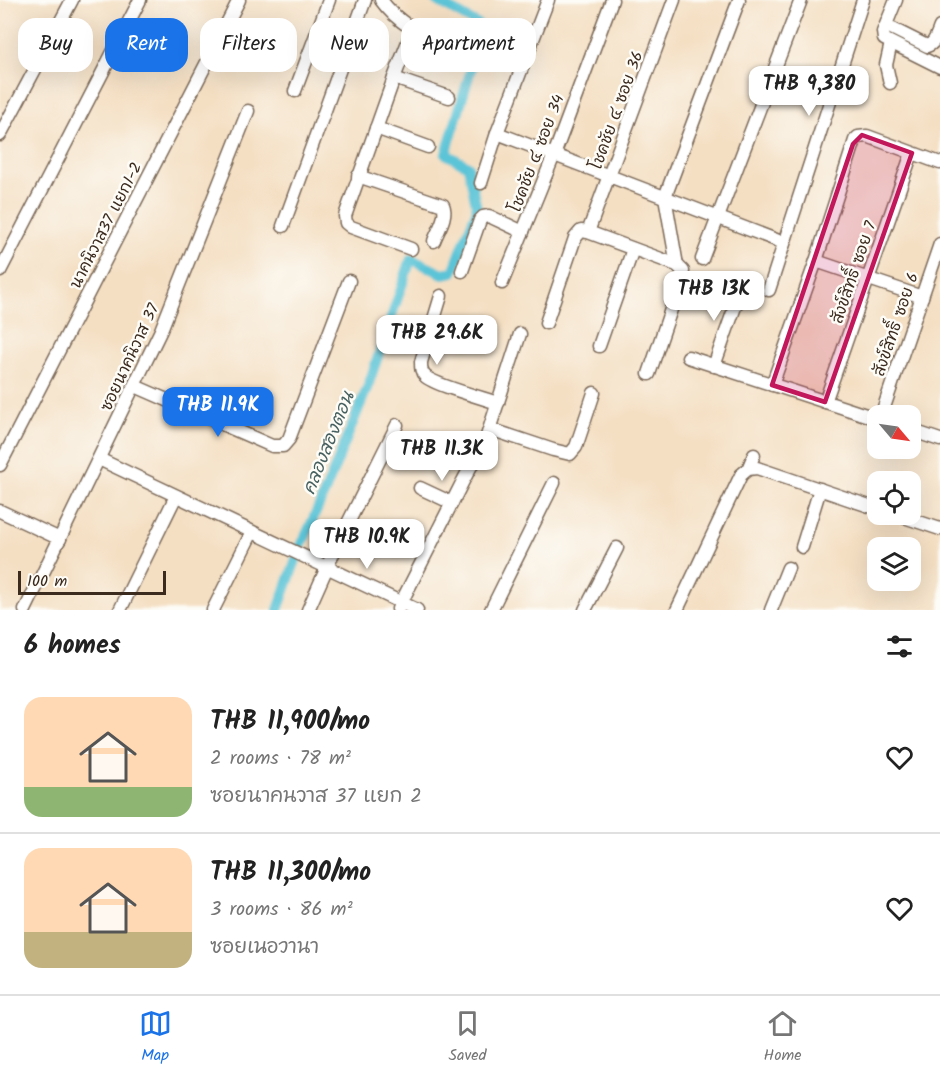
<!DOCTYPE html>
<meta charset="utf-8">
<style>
body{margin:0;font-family:Kalam,"Playpen Sans Thai",sans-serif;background:#f2f2f2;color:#222;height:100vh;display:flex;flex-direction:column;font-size:22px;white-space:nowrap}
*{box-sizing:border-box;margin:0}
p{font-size:20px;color:#767676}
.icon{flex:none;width:33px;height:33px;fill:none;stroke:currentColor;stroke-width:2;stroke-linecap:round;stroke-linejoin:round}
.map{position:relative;height:610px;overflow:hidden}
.side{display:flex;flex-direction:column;background:#fff;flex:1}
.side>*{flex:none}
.hud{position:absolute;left:18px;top:18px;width:600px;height:54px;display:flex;gap:12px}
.needle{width:39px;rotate:119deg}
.tools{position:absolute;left:867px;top:405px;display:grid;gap:12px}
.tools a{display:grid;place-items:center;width:54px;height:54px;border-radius:12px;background:#fff;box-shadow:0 6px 24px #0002;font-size:30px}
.scale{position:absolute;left:18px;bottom:15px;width:148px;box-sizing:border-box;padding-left:6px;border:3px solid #3b2a1e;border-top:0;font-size:16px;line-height:21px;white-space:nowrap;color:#3b2a1e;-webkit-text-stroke:4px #fdfcf7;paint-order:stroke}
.price{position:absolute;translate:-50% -51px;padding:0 14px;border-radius:12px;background:#fff;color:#222;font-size:20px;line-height:39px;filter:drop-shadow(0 2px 3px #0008)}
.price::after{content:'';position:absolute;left:50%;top:36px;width:18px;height:14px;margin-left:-9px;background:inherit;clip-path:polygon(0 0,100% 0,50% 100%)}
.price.selected{background:#1a73e8;color:#fff}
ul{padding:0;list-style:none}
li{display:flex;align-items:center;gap:18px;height:150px;padding:0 24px}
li+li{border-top:2px solid #e0e0e0}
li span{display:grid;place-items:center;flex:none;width:168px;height:120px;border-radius:18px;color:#555}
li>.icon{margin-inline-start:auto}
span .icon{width:72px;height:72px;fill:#fffc;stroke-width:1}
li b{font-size:26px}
h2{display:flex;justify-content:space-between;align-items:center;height:72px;padding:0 24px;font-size:26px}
.chip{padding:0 21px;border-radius:18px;background:#fff;box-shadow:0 6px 24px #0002;font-size:21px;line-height:54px}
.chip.selected{background:#1a73e8;color:#fff}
.dock{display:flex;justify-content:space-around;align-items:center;height:84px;border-top:2px solid #e0e0e0;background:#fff;font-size:16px;color:#767676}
.dock a{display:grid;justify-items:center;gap:3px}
.dock .selected{color:#1a73e8}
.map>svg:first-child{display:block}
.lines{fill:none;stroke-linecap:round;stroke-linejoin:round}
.canal{stroke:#5bc4d7;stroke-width:10}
.minor-casing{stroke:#7c6958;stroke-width:15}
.minor{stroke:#fff;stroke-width:12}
.marked{fill:#c2185b;fill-opacity:0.2;stroke:#c2185b;stroke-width:4.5;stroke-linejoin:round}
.labels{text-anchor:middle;stroke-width:5;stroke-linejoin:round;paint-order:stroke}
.street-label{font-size:16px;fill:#3b2a1e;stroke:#fdfcf7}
.water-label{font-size:18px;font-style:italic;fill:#46605f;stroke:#fdfcf7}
</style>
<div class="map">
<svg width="940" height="610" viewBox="0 0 940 610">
<rect width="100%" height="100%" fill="#fdfcf7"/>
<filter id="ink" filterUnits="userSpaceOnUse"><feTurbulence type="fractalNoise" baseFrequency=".0167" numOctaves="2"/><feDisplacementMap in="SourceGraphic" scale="12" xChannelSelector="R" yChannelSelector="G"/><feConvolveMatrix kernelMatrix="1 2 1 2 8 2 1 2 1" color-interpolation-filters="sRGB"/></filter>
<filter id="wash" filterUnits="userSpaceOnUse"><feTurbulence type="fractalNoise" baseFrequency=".008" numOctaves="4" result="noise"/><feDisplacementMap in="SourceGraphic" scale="24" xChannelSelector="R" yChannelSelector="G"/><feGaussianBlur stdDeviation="1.35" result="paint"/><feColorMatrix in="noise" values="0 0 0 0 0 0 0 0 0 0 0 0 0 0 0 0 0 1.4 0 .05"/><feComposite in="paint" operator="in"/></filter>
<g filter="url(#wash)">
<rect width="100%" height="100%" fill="#f4dfc3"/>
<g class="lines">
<polyline class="canal" points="278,610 301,546 325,492 368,386 411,259 443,274 453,272 477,209 468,166 446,154 477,49 479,25 435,0"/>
</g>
</g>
<g filter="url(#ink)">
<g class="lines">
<g class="minor-casing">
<g id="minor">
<path d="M381 0C399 25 427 38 453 52"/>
<polyline points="896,0 883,32 884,39 940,67"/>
<path d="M893 29 927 46C935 44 937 34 940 27"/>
<polyline points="394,78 449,97"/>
<polyline points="890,83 886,65 891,43"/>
<polyline points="295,91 329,0"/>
<polyline points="376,128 428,147"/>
<polyline points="497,133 784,243"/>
<polyline points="0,135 72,0"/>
<path d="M358 176 443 205C448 216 438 230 434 241"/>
<polyline points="481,183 497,133 548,0"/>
<polyline points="283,226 365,0"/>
<polyline points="588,232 674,0"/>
<polyline points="411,249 351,227 346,223 345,216 394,78 413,29"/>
<polyline points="702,259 801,0"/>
<polyline points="816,261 922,297"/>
<polyline points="677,265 665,197 739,0"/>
<polyline points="0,271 140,0"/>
<polyline points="462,271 480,220 483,217 489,216 523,232"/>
<polyline points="502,283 554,155 612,0"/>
<polyline points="769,290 863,0"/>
<path d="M441 296 421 362C421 368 421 372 425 376 434 385 483 398 498 403"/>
<polyline points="546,323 575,238 581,231 588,232 677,265 683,271 682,277 649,374"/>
<polyline points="599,346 633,249"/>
<polyline points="688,357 878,419"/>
<polyline points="714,366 742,287"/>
<polyline points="772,385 816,261 855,140 858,137 867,136 940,163"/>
<polyline points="135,386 272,446 283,446 289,439 349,281"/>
<polyline points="825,402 912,153"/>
<polyline points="881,416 940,244"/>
<polyline points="490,429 553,450 570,454 576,447 594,393"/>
<polyline points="910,430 940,440"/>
<polyline points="99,459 417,610"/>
<polyline points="0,465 239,0"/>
<polyline points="748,469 754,455"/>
<polyline points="420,488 452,503"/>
<polyline points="0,511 60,539"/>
<polyline points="895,514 940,529"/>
<polyline points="802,547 820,489"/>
<polyline points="398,609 463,481 487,436 520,334"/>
<polyline points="25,610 161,330 248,111"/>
<polyline points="120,610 176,496"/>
<polyline points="213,610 252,532"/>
<polyline points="308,610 337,545 397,425"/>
<polyline points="491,610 554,483"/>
<polyline points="585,610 617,548"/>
<polyline points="677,610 741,475 748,469 757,468 878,509"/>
<polyline points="771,610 788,568"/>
</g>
</g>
<use href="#minor" class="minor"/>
</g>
</g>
<path class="marked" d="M862 135 912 153 825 402 772 385 853 144Z"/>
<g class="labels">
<g class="street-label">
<text transform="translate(616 110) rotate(-70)" y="6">โชคชัย ๔ ซอย 36</text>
<text transform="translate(536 153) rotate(-69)" y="6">โชคชัย ๔ ซอย 34</text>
<text transform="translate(105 225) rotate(-63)" y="6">นาคนิวาส37 แยก1-2</text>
<text transform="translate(853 272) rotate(-71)" y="6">สังข์สิทธิ์ ซอย 7</text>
<text transform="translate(895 324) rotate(-71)" y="6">สังข์สิทธิ์ ซอย 6</text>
<text transform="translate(129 357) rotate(-65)" y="6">ซอยนาคนิวาส 37</text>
</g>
<g class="water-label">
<text transform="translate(328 443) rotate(-68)" y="6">คลองสองตอน</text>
</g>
</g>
</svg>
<div class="tools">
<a><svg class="needle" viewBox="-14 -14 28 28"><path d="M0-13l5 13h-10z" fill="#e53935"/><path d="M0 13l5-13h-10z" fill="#767676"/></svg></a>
<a><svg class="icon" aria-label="locate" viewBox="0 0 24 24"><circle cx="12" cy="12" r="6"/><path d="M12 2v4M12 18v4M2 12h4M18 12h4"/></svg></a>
<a><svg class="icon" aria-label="layers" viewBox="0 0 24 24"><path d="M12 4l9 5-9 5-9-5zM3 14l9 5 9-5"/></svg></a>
</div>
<div class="scale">100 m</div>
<b class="price" style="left:809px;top:117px">THB 9,380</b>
<b class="price" style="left:714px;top:322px">THB 13K</b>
<b class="price" style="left:437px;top:366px">THB 29.6K</b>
<b class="price selected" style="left:218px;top:438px">THB 11.9K</b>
<b class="price" style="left:442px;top:482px">THB 11.3K</b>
<b class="price" style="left:367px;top:570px">THB 10.9K</b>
<div class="hud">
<a class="chip">Buy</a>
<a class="chip selected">Rent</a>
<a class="chip">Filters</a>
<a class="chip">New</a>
<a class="chip">Apartment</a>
</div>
</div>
<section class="side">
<h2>6 homes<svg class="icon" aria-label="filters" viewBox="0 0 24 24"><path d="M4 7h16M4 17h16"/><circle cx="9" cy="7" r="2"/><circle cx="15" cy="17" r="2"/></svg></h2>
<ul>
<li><span style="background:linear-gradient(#ffd9b3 75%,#8fb573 0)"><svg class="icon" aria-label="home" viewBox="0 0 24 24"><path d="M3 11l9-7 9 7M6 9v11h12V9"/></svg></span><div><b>THB 11,900/mo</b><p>2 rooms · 78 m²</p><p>ซอยนาคนวาส 37 แยก 2</p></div><svg class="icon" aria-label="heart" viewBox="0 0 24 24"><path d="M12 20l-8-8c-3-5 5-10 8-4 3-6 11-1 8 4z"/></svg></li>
<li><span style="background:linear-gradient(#ffd9b3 70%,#c2b280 0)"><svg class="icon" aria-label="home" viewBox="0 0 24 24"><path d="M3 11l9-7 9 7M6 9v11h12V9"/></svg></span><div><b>THB 11,300/mo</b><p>3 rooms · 86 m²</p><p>ซอยเนอวานา</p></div><svg class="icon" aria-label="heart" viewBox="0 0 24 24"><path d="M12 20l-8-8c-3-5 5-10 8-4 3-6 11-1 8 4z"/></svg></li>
</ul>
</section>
<nav class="dock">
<a class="selected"><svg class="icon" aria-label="map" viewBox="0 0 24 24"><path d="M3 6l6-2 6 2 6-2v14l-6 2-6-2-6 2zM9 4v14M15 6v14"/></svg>Map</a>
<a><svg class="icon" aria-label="saved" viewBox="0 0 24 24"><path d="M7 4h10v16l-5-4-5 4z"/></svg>Saved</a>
<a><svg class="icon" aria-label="home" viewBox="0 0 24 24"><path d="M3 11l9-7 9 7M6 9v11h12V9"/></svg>Home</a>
</nav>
